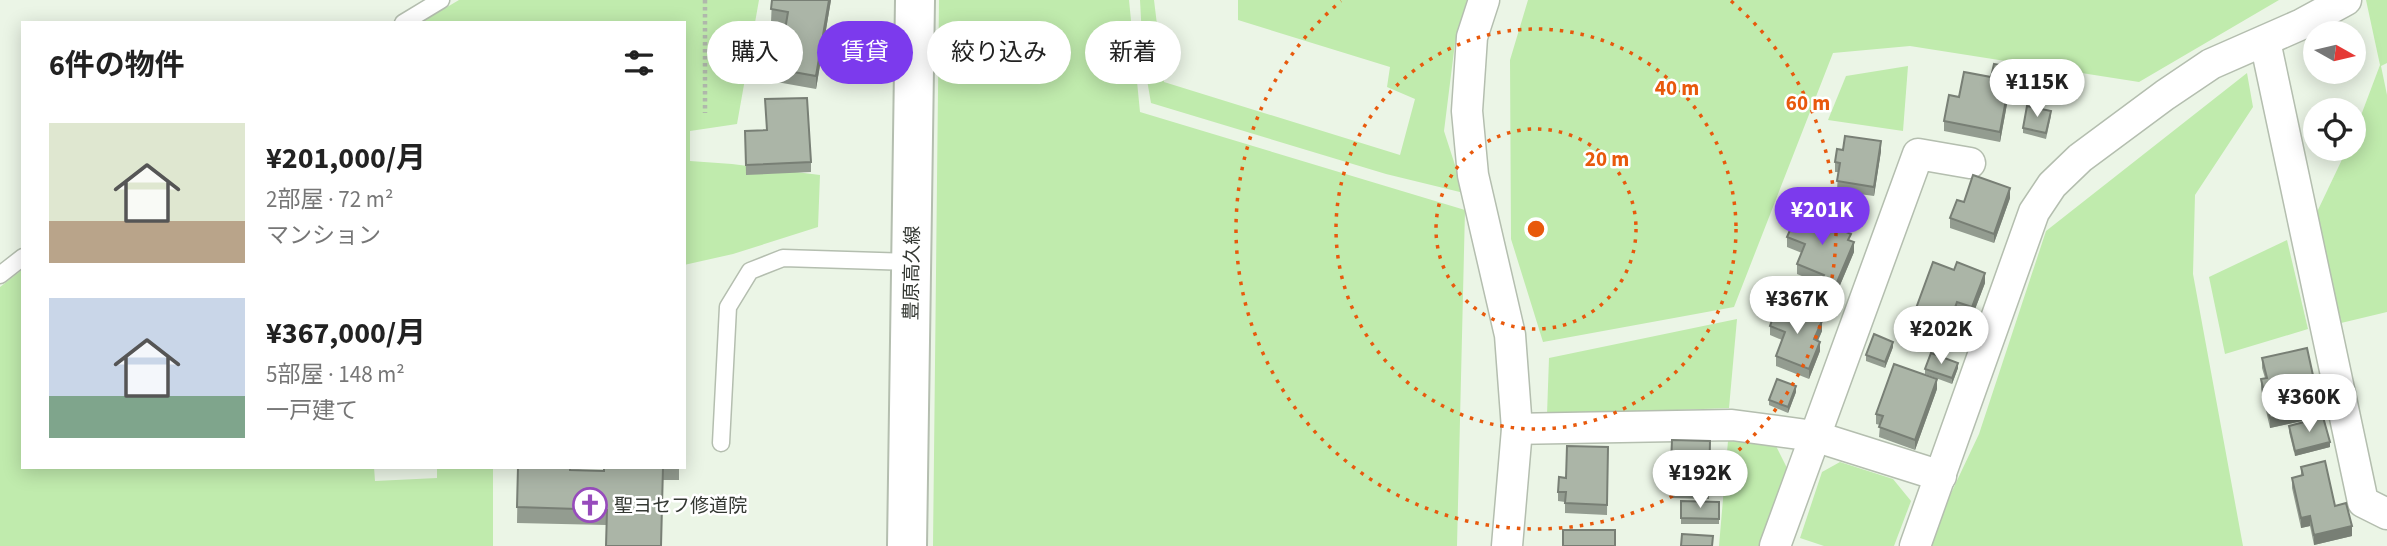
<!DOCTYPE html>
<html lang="ja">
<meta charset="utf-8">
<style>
body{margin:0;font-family:"Source Sans 3","Noto Sans JP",sans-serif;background:#f2f2f2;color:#222;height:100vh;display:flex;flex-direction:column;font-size:26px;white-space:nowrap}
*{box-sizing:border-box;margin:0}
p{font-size:23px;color:#767676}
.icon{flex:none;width:38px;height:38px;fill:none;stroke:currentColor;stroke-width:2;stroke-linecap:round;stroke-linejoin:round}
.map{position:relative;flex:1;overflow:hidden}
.drawer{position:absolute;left:21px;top:21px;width:665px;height:448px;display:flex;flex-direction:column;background:#fff;border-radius:0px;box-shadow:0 4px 18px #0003}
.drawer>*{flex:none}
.top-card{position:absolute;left:707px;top:21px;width:665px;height:63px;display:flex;gap:14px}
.needle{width:46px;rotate:98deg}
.controls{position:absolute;left:2303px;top:21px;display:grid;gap:14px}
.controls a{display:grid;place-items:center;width:63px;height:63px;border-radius:50%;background:#fff;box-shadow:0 4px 18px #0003;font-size:35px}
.price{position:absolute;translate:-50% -60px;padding:0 16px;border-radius:24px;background:#fff;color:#222;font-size:23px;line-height:46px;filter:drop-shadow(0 2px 4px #0008)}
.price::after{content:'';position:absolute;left:50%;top:42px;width:21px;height:16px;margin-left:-10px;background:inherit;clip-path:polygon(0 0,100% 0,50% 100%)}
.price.current{background:#7c3aed;color:#fff}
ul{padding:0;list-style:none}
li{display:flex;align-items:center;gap:21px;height:175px;padding:0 28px}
li span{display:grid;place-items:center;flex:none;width:196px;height:140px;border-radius:0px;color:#555}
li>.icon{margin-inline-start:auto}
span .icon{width:84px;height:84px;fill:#fffc;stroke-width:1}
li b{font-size:30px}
h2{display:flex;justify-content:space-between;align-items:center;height:84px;padding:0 28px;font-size:30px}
.tag{padding:0 24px;border-radius:32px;background:#fff;box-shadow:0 4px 18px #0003;font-size:24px;line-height:63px}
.tag.current{background:#7c3aed;color:#fff}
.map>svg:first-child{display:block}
.green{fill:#c0ebad}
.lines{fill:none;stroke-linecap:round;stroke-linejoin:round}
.lane-casing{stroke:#b4beaf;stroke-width:19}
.street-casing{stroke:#b4beaf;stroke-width:33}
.secondary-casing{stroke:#b4beaf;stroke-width:42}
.path{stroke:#b0b8ac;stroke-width:4.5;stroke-dasharray:3.5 3.5;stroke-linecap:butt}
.lane{stroke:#fff;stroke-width:16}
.street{stroke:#fff;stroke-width:30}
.secondary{stroke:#fff;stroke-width:38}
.wall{fill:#939c90}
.shaded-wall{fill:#787f75}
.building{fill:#abb5a7;stroke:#787f75;stroke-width:2}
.ring{fill:none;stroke:#e8590c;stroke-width:3.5;stroke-dasharray:3.5 7}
.labels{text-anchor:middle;stroke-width:5;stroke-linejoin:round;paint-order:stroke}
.street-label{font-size:19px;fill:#343833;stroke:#fff}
.poi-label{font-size:19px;fill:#343833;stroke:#fff;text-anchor:start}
.centre{fill:#e8590c;stroke:#fff;stroke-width:3.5}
.ring-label{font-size:21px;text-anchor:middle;font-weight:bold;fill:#e8590c;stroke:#fff;stroke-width:5;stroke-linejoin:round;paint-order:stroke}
</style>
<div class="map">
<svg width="2387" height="546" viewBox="0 0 2387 546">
<rect width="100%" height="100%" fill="#ebf5e6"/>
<g class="green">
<polygon points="459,0 759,0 737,124 690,131 690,161 732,164 820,175 818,227 733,254 684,265 684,23 420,23"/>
<polygon points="939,0 1129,0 1140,112 1465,210 1457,546 933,546"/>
<polygon points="1140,0 1154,0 1164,82 1400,155 1415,99 1387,87 1390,67 1238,20 1238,0 1467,0 1455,43 1444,131 1464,193 1386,174 1151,103 1143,57"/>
<polygon points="1528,0 2279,0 2139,82 1910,46 1833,53 1734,307 1543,342 1511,239 1510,60"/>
<polygon points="2366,0 2387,0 2387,63 2381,66 2387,95 2387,312 2341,323 2317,212 2347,149 2354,149 2354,134 2380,65"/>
<polygon points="1908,66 1903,131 1828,120 1846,76"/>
<polygon points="2247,73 2253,107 2195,195 2193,274 2243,546 1926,546 1979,434 2046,231"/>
<polygon points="2287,240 2308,329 2225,354 2209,277"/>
<polygon points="23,269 23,467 374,467 375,481 437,478 437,467 493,467 493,546 0,546 0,287"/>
<polygon points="1737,319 1729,408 1547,415 1549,358"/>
<polygon points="1728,441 1774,442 1788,470 1762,546 1719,546"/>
<polygon points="1840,462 1893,479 1911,501 1894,546 1824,546 1800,538 1822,472"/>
</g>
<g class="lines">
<g class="lane-casing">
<g id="lane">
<polyline points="403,23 441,0"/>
<polyline points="0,275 23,257"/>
<polyline points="721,443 728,307 750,271 783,258 911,262"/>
</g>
</g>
<g class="street-casing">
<g id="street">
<polyline points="1484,0 1472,37 1467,111 1473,175 1510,335 1517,429 1507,546"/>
<polyline points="2265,41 2363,502 2387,514"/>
<polyline points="1517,429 1732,425 1814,436 1941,476"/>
<polyline points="1775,546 1918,154 1970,163"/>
<polyline points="1915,546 2034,212 2052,185 2080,158 2165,95 2211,64 2302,24 2346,0"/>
</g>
</g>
<g class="secondary-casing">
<polyline id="secondary" points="907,546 915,0"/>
</g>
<polyline class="path" points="705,0 705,113"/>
<use href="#lane" class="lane"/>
<use href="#street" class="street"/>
<use href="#secondary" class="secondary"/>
</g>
<g class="wall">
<polygon points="772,0 831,0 816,89 771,81 771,68 784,36 786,25 771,22"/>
<polygon points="748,54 743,82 725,79 725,74"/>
<polygon points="1991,77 2012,77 2000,142 1944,131 1944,121 1959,97"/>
<polygon points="2051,116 2046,139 2023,133 2023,128"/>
<polygon points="745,131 811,162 811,172 746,175"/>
<polygon points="1843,150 1881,151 1874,196 1837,191 1838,172 1835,172 1835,162"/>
<polygon points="2010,198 1994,243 1950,228 1950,218 1964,202"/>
<polygon points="1787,237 1851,241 1854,252 1835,297 1821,291 1821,284 1797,274 1797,264 1802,253 1787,247"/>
<polygon points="1954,270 1985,283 1972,317 1957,311 1945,345 1911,332 1911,322"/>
<polygon points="1770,326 1822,331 1818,341 1820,351 1809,379 1776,366 1776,356 1782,340 1770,335"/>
<polygon points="1893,347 1885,368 1866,361 1866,355"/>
<polygon points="2262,358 2314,380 2314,390 2311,391 2315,418 2270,428 2261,389 2261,379 2265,378 2262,368"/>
<polygon points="1958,368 1952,384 1925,374 1925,369"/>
<polygon points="1937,389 1915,450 1879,437 1880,425 1876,424 1876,414"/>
<polygon points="1796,392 1788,413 1769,405 1769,400"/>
<polygon points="2289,426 2330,447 2295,456 2289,432"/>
<polygon points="1672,440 1710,441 1709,499 1670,498"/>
<polygon points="1608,447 1607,515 1565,513 1565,502 1558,501 1558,492 1566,478"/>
<polygon points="518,467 604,471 604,467 679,467 679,480 663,480 661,546 606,546 606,525 517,523"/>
<polygon points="2301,467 2335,506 2352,536 2314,545 2310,526 2301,528 2292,488 2292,478 2301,476"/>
<polygon points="1681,501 1719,502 1719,524 1681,524"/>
</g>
<g class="shaded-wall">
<polygon points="829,0 831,0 816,89 816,76"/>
<polygon points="2012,67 2012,77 2000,142 2000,132"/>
<polygon points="1881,141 1881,151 1874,196 1874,187"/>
<polygon points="2010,188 2010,198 1994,243 1994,234"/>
<polygon points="1854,242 1854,252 1835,297 1835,287"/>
<polygon points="1985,273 1985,283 1972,317 1972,307"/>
<polygon points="1957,302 1957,311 1945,345 1945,335"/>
<polygon points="1822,321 1822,331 1814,349 1814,339"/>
<polygon points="1820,342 1820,351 1809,379 1809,369"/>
<polygon points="1893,342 1893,347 1885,368 1885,362"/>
<polygon points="1958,363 1958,368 1952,384 1952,378"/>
<polygon points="1937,379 1937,389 1915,450 1915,440"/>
<polygon points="1796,386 1796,392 1788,413 1788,407"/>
<polygon points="2315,408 2315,418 2270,428 2270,418"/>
<polygon points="2330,442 2330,447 2295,456 2295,451"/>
<polygon points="2310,516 2310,526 2301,528 2301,518"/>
<polygon points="2352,526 2352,536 2314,545 2314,535"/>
</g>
<g class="building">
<polygon points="772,0 829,0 816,76 771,68 777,35 784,36 788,12 771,9"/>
<polygon points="730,46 748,49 743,77 725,74"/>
<polygon points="1994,64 2012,67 2000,132 1944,121 1949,95 1959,97 1964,72 1991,77"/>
<polygon points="807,98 811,162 746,165 745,131 767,130 765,99"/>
<polygon points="2027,106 2051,111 2046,133 2023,128"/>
<polygon points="1845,136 1881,141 1874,187 1837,181 1840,163 1835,162 1837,149 1843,150"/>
<polygon points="1973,175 2010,188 1994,234 1950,218 1957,200 1964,202"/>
<polygon points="1798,212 1851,234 1848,240 1854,242 1835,287 1821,281 1824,275 1797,264 1805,244 1787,237"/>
<polygon points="1933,262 1954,270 1957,262 1985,273 1972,307 1957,302 1945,335 1911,322"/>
<polygon points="1778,304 1822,321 1814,339 1820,342 1809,369 1776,356 1785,332 1770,326"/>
<polygon points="1874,334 1893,342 1885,362 1866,355"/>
<polygon points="2307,348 2314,380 2308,381 2315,408 2270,418 2261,379 2267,378 2262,358"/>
<polygon points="1931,353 1958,363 1952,378 1925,369"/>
<polygon points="1894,364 1937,379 1915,440 1879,427 1883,416 1876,414"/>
<polygon points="1777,379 1796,386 1788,407 1769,400"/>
<polygon points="2323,417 2330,442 2295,451 2289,426"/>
<polygon points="1672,440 1710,441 1709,489 1670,489"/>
<polygon points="1567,446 1608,447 1607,505 1565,503 1566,492 1558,492 1559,477 1566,478"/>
<polygon points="2325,461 2335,506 2346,503 2352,526 2314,535 2310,516 2301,518 2292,478 2303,475 2301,467"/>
<polygon points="518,467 570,467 570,470 604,471 604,467 663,467 661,546 606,546 607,510 517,507"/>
<polygon points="1681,501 1719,502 1719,519 1681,518"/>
<rect x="1563" y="530" width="52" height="16"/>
<polygon points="1682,534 1713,536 1712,546 1681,546"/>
</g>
<g class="ring">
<circle cx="1536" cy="229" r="100"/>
<circle cx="1536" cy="229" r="200"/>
<path d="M1731 1A300 300 0 1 1 1341 1"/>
</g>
<defs>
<g id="church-ring" transform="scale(1.75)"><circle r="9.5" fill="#fff" stroke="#974bbc" stroke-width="1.5"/><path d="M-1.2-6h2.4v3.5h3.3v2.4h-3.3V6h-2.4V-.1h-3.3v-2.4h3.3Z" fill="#974bbc"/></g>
</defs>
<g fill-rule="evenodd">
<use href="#church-ring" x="590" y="505"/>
</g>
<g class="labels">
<g class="street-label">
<text transform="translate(911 273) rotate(-89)" y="7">豊原高久線</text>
</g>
<g class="poi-label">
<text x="614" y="512">聖ヨセフ修道院</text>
</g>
</g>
<circle cx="1536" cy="229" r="10" class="centre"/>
<g class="ring-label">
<text x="1677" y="95">40 m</text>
<text x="1808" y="110">60 m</text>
<text x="1607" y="166">20 m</text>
</g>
</svg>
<div class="controls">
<a><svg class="needle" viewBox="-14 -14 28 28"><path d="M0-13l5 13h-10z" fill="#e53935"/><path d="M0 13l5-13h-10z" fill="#767676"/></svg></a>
<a><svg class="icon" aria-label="locate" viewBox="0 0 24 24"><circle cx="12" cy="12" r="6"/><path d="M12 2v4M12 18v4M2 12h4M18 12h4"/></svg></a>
</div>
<b class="price" style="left:2037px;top:119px">¥115K</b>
<b class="price current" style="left:1822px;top:247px">¥201K</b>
<b class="price" style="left:1797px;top:336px">¥367K</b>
<b class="price" style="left:1941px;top:366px">¥202K</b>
<b class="price" style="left:2309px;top:434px">¥360K</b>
<b class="price" style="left:1700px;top:510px">¥192K</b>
<div class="top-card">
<a class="tag">購入</a>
<a class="tag current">賃貸</a>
<a class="tag">絞り込み</a>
<a class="tag">新着</a>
</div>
<section class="drawer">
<h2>6件の物件<svg class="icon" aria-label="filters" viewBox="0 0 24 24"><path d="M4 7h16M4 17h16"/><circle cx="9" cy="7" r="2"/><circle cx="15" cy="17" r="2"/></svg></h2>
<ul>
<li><span style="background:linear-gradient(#dfe7d0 70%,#b9a48a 0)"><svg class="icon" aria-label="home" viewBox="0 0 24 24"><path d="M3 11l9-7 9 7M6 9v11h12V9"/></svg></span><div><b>¥201,000/月</b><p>2部屋 · 72 m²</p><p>マンション</p></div></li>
<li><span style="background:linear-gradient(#c9d6e8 70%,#7fa58c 0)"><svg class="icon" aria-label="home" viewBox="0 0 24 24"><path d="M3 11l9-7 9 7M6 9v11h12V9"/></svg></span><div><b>¥367,000/月</b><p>5部屋 · 148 m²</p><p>一戸建て</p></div></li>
</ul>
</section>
</div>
